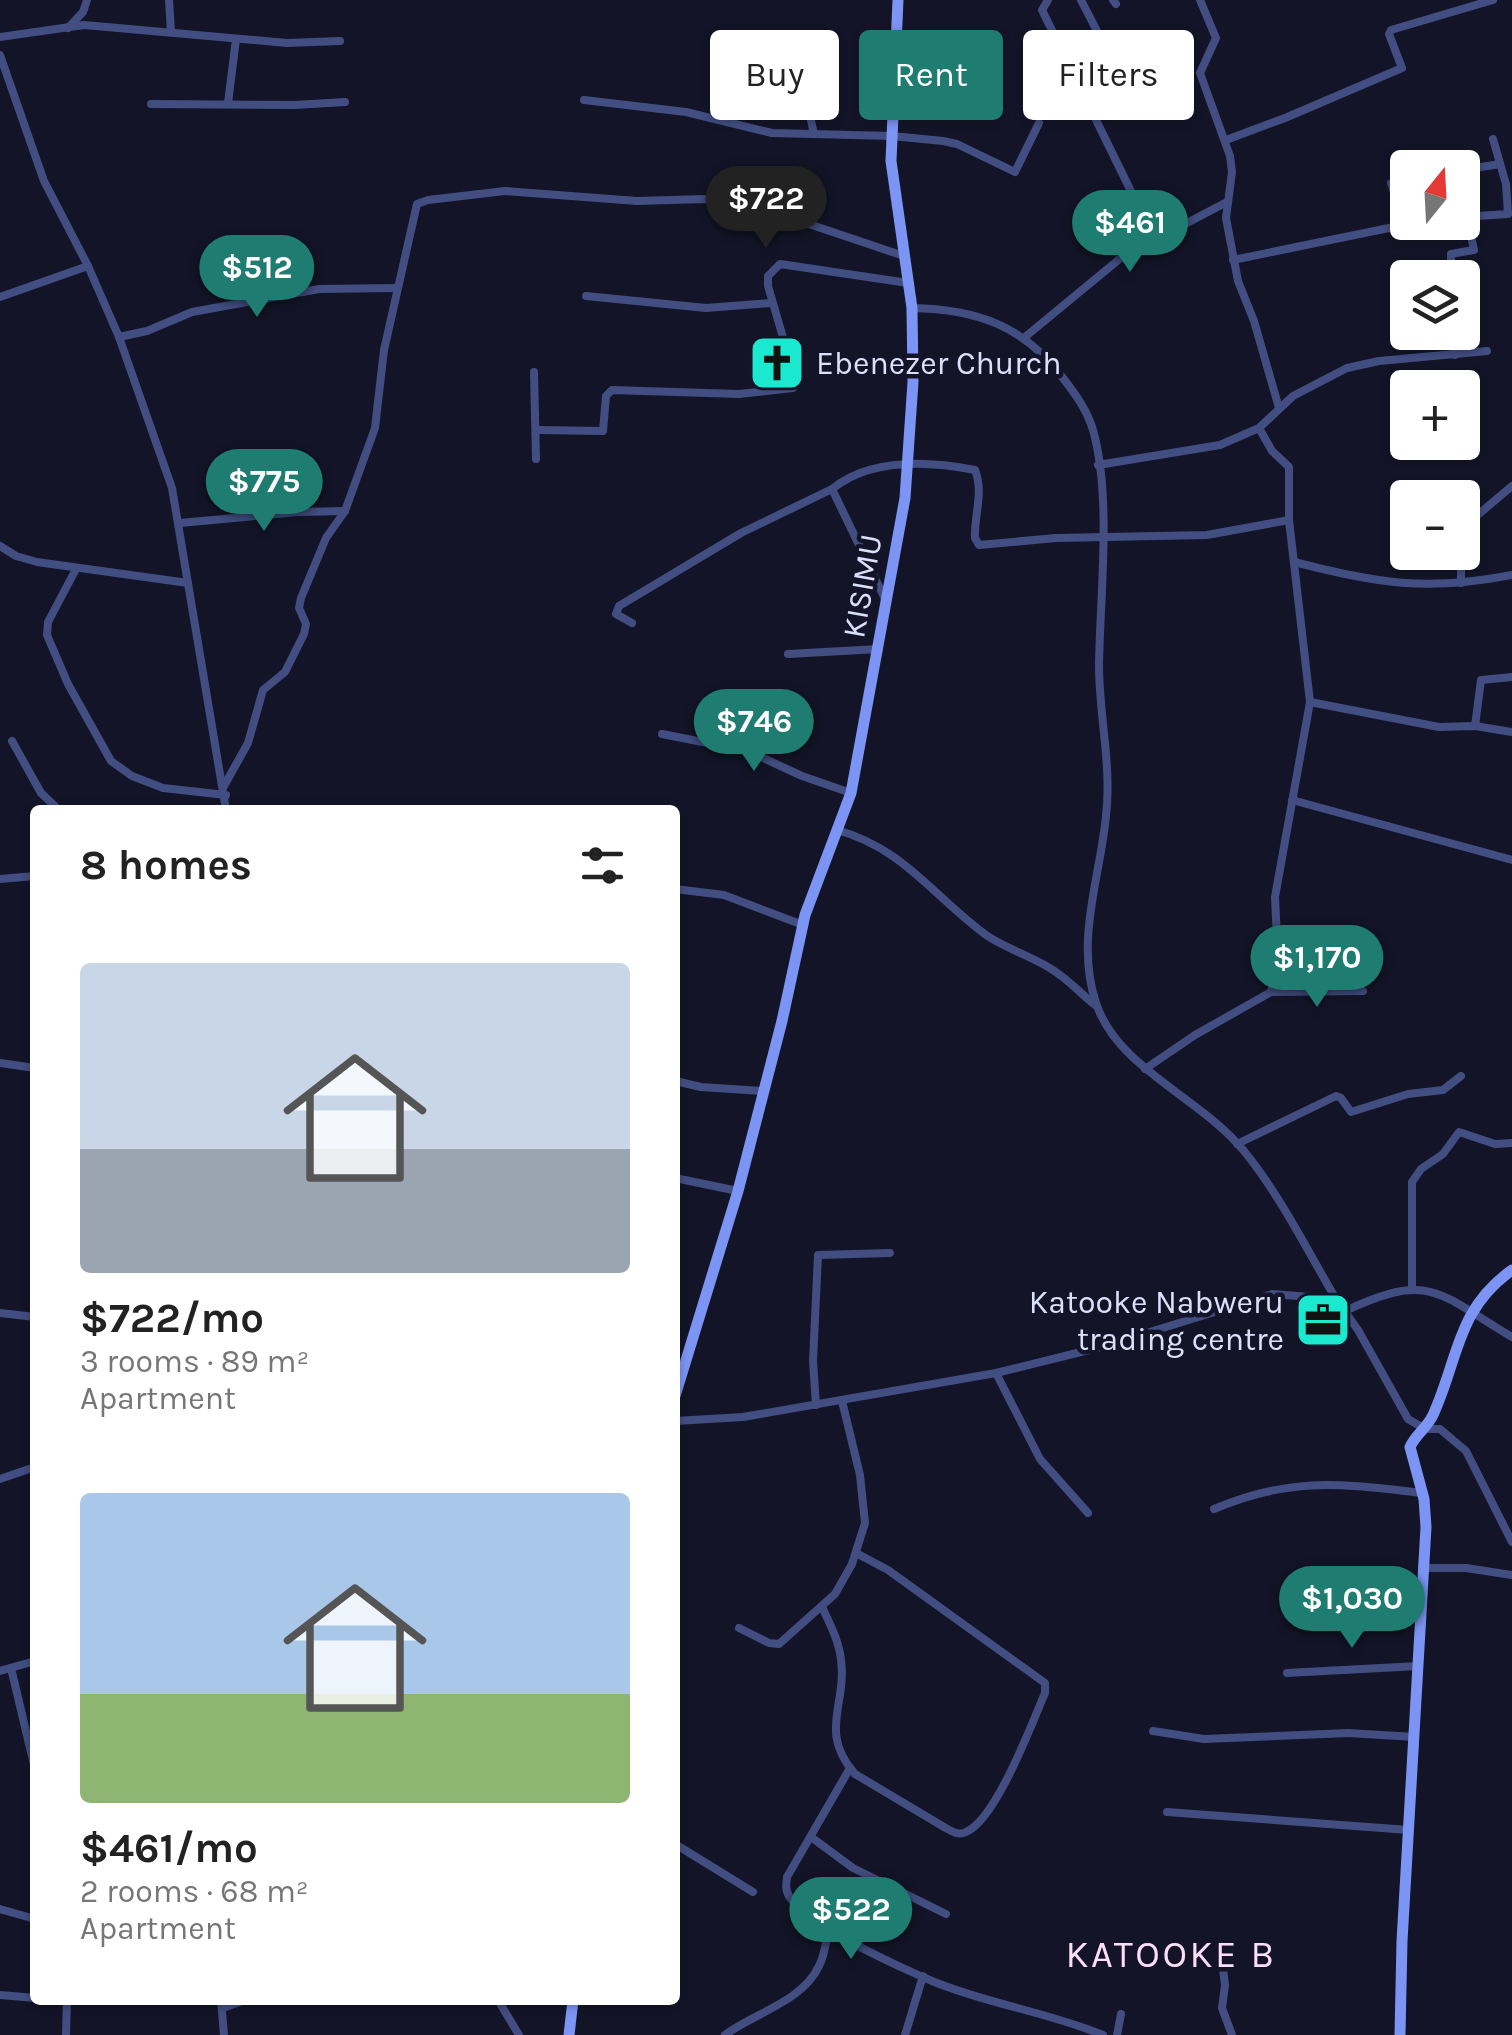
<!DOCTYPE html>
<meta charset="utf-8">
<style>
body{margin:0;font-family:Karla,sans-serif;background:#f6f6f6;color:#222;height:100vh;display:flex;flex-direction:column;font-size:38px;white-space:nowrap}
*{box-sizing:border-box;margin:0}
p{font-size:32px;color:#767676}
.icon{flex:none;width:55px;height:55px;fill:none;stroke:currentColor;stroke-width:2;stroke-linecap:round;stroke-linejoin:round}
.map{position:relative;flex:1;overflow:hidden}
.details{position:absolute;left:30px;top:805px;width:650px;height:1200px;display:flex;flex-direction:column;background:#fff;border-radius:10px;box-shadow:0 2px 8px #0004}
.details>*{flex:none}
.hud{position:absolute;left:710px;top:30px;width:650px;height:90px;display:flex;gap:20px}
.needle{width:65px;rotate:18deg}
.controls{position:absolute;left:1390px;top:150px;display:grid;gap:20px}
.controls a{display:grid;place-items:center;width:90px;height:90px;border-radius:10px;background:#fff;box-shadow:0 2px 8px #0004;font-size:50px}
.price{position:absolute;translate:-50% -85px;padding:0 22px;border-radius:35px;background:#1e7c70;color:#fff;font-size:32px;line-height:65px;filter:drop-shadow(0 2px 5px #0008)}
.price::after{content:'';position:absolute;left:50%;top:60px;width:30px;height:22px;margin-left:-15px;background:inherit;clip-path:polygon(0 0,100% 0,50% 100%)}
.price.current{background:#222;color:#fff}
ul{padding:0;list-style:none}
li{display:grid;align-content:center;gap:20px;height:530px;padding:0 50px}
li span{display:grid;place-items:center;height:310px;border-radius:10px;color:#555}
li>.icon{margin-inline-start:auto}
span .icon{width:180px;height:180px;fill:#fffc;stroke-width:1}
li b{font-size:42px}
h2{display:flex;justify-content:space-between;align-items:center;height:120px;padding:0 50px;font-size:42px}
.tag{padding:0 35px;border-radius:10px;background:#fff;box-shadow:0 2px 8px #0004;font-size:35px;line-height:90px}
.tag.current{background:#1e7c70;color:#fff}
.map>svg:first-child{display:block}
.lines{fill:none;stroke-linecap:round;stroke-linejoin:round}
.street{stroke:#424e82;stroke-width:8}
.secondary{stroke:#7c94f3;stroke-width:11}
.labels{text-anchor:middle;stroke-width:9;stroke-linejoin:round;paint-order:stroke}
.poi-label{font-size:32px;fill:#dce0fc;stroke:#131427;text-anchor:start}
.street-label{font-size:32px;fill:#dce0fc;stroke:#131427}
.quarter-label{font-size:38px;letter-spacing:2.5px;fill:#fcdef8;stroke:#131427}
</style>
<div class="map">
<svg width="1512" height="2035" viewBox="0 0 1512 2035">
<rect width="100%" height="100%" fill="#131427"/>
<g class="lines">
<g class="street">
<polyline points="169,0 171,32"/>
<polyline points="1048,0 1042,10 1154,238"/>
<polyline points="1081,0 1116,68"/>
<polyline points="1113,0 1116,4"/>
<polyline points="1200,0 1216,38 1200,73 1230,156 1232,172 1226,218 1238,281 1254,321 1279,408"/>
<polyline points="68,28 83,12 87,0"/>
<polyline points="0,37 84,25 287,43 340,41"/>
<polyline points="0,55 44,181 88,266 119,337 172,488 226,810"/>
<polyline points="812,70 808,107 814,134"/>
<polyline points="584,100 686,112 772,133 892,136 943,141 957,144 1015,172 1039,123"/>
<polyline points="228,103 236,39"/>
<polyline points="151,104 294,105 345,102"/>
<polyline points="1226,140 1285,118 1402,68 1389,34 1391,30 1493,0"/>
<polyline points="1462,170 1500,164"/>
<polyline points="1462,217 1508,214 1506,184 1493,139"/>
<polyline points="1404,224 1391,183 1408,177"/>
<polyline points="1233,260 1418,222"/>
<polyline points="1451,278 1451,254 1474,250 1467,217"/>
<polyline points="586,296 706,308 771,303"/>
<polyline points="0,297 88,266"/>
<path d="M912 308C977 309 1024 326 1063 378 1076 395 1087 410 1093 430 1112 497 1100 595 1099 665 1099 716 1112 765 1106 816 1100 878 1075 940 1096 1003 1117 1068 1200 1097 1244 1151 1280 1195 1307 1250 1336 1299"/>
<polyline points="1454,332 1455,355"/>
<polyline points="119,337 147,331 192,312 319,289 395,288"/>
<polyline points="1025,337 1122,257 1227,202"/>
<polyline points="534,372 536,459"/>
<polyline points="1259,428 1272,451 1289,467 1289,520 1310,702 1275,897 1278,961 1271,992"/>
<polyline points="538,430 603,431 606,396 612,390 739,394 793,388 796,382 768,286 768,276 780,264 908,283"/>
<polyline points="1098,465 1220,445 1259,428 1293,396 1347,368 1379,361 1487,351"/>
<path d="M832 489C870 458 929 461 975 470 984 491 974 516 975 538L979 545 1056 538 1207 535 1289 520"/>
<polyline points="180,523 298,512 345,511"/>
<polyline points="1462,539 1474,518 1512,486"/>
<polyline points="0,546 16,556 37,562 188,583"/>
<path d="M1294 562C1379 583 1424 592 1512 575"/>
<polyline points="76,569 48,622 47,635 68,684 111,761 132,776 163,788 226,795"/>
<polyline points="1461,583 1461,552"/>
<polyline points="632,623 616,614 619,606 741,533 832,489 886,601"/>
<polyline points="788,654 879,649"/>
<polyline points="1310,702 1439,727 1475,726 1512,732"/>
<polyline points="1475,726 1481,680 1512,677"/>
<polyline points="662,734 748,751 802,776 851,793"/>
<polyline points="12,741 41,793 59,810"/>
<polyline points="224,786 248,743 263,690 285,672 304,634 306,624 299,608 301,598 326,538 345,511 375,428 384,350 417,204 428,200 505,191 637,201 705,199 791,218 904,256"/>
<polyline points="1292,800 1512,860"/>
<path d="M837 830C903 848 933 896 986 935 1005 948 1028 955 1048 967 1066 977 1079 992 1095 1005"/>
<polyline points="0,879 35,876"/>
<polyline points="675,889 724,895 803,925"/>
<polyline points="0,1063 35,1068"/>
<polyline points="1145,1069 1195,1035 1271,992 1363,991"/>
<polyline points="675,1081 701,1087 762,1091"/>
<polyline points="1237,1144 1336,1096 1341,1098 1351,1112 1408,1094 1443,1090 1461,1076"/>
<polyline points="675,1178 738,1191"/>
<polyline points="1412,1289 1412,1182 1421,1169 1443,1154 1459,1132 1495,1144 1512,1143"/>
<path d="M1345 1311C1430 1271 1438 1293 1512 1337"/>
<polyline points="0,1313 35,1317"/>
<polyline points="996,1373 1040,1459 1088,1513"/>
<polyline points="816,1405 813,1361 818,1255 890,1253"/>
<polyline points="675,1421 743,1417 996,1373 1105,1346 1272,1294 1336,1299 1358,1330 1408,1419 1425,1429 1440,1429 1466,1451 1512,1542"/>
<polyline points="0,1479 35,1467"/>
<path d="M1214 1509C1292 1476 1341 1484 1423 1493"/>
<polyline points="1422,1568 1466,1568 1512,1575"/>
<polyline points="1364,1591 1376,1609"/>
<path d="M822 1607C830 1624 839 1641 841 1660 847 1705 818 1732 855 1774L944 1827C951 1831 958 1836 966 1832 996 1820 1032 1723 1045 1693V1683L888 1570 856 1553"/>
<polyline points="739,1628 769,1643 779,1644 835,1594 852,1564 865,1523 860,1475 842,1401"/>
<polyline points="1363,1628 1361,1609 1421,1611"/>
<polyline points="11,1668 35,1769"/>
<polyline points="0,1671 35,1661"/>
<polyline points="1287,1673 1418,1666"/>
<polyline points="1153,1731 1204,1739 1348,1733 1415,1737"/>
<path d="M850 1768 787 1877C786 1885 785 1892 791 1899 817 1930 893 1964 932 1981 987 2004 1048 2012 1103 2035"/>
<polyline points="1167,1812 1409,1830"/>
<polyline points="811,1837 853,1868 946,1914"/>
<polyline points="675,1844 753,1892"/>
<polyline points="0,1909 35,1919"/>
<polyline points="1221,1953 1225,1985 1222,2008 1232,2035"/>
<polyline points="0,1995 35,1998"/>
<polyline points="221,2000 224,2035"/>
<polyline points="501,2005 519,2035"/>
<polyline points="223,2008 245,2000"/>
<polyline points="66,2035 67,2000"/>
<path d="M725 2035C754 2013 802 2002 819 1966 825 1955 826 1940 829 1928"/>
<polyline points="905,2035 923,1976"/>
<polyline points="1117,2035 1121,2014"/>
</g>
<g class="secondary">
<polyline points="675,1396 738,1191 782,1021 805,915 851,793 905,498 913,382 912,308 891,161 898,0"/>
<polyline points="569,2035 573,2000"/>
<path d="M1400 2035 1402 1941 1426 1527 1424 1499 1410 1447C1415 1435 1427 1428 1433 1415 1459 1358 1456 1310 1512 1270"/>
</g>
</g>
<defs>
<g id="church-square" transform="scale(2.875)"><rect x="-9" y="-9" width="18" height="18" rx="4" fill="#1ae9d0" stroke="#131427"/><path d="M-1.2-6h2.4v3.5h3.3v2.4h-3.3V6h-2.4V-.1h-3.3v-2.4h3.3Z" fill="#111"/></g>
<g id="office-square" transform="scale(2.875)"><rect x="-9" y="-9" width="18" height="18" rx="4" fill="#1ae9d0" stroke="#131427"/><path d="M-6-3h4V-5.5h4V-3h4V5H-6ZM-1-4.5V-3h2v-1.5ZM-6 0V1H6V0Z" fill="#111"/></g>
</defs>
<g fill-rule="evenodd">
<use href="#church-square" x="777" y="363"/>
<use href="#office-square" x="1323" y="1320"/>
</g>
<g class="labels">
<g class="poi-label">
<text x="816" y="374">Ebenezer Church</text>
<text x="1284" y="1313" text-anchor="end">Katooke Nabweru<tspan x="1284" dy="37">trading centre</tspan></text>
</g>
<g class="street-label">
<text transform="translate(862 586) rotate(-80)" y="11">KISIMU</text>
</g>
<g class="quarter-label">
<text x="1171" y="1967">KATOOKE B</text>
</g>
</g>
</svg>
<div class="controls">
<a><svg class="needle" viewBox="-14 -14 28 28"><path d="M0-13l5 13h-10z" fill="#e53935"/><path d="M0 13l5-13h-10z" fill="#767676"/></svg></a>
<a><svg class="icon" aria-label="layers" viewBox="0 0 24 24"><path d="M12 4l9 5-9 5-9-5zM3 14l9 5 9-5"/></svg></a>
<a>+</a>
<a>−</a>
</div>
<b class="price current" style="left:766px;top:251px">$722</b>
<b class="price" style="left:1130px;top:275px">$461</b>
<b class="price" style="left:257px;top:320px">$512</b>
<b class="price" style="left:264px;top:534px">$775</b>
<b class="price" style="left:754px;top:774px">$746</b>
<b class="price" style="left:1317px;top:1010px">$1,170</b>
<b class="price" style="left:1352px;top:1651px">$1,030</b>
<b class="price" style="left:851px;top:1962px">$522</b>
<div class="hud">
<a class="tag">Buy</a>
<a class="tag current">Rent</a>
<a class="tag">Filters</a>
</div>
<section class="details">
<h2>8 homes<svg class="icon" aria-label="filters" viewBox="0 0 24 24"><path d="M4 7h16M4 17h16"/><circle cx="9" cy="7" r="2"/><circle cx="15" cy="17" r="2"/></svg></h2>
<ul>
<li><span style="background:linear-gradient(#c9d6e8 60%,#9aa5b1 0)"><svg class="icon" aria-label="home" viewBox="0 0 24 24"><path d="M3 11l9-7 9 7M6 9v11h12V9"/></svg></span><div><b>$722/mo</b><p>3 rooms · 89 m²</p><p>Apartment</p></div></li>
<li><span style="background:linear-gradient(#a9c7e8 65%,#8fb573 0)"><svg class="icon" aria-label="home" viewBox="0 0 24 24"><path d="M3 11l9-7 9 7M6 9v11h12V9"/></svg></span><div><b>$461/mo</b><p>2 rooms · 68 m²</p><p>Apartment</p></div></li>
</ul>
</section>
</div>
